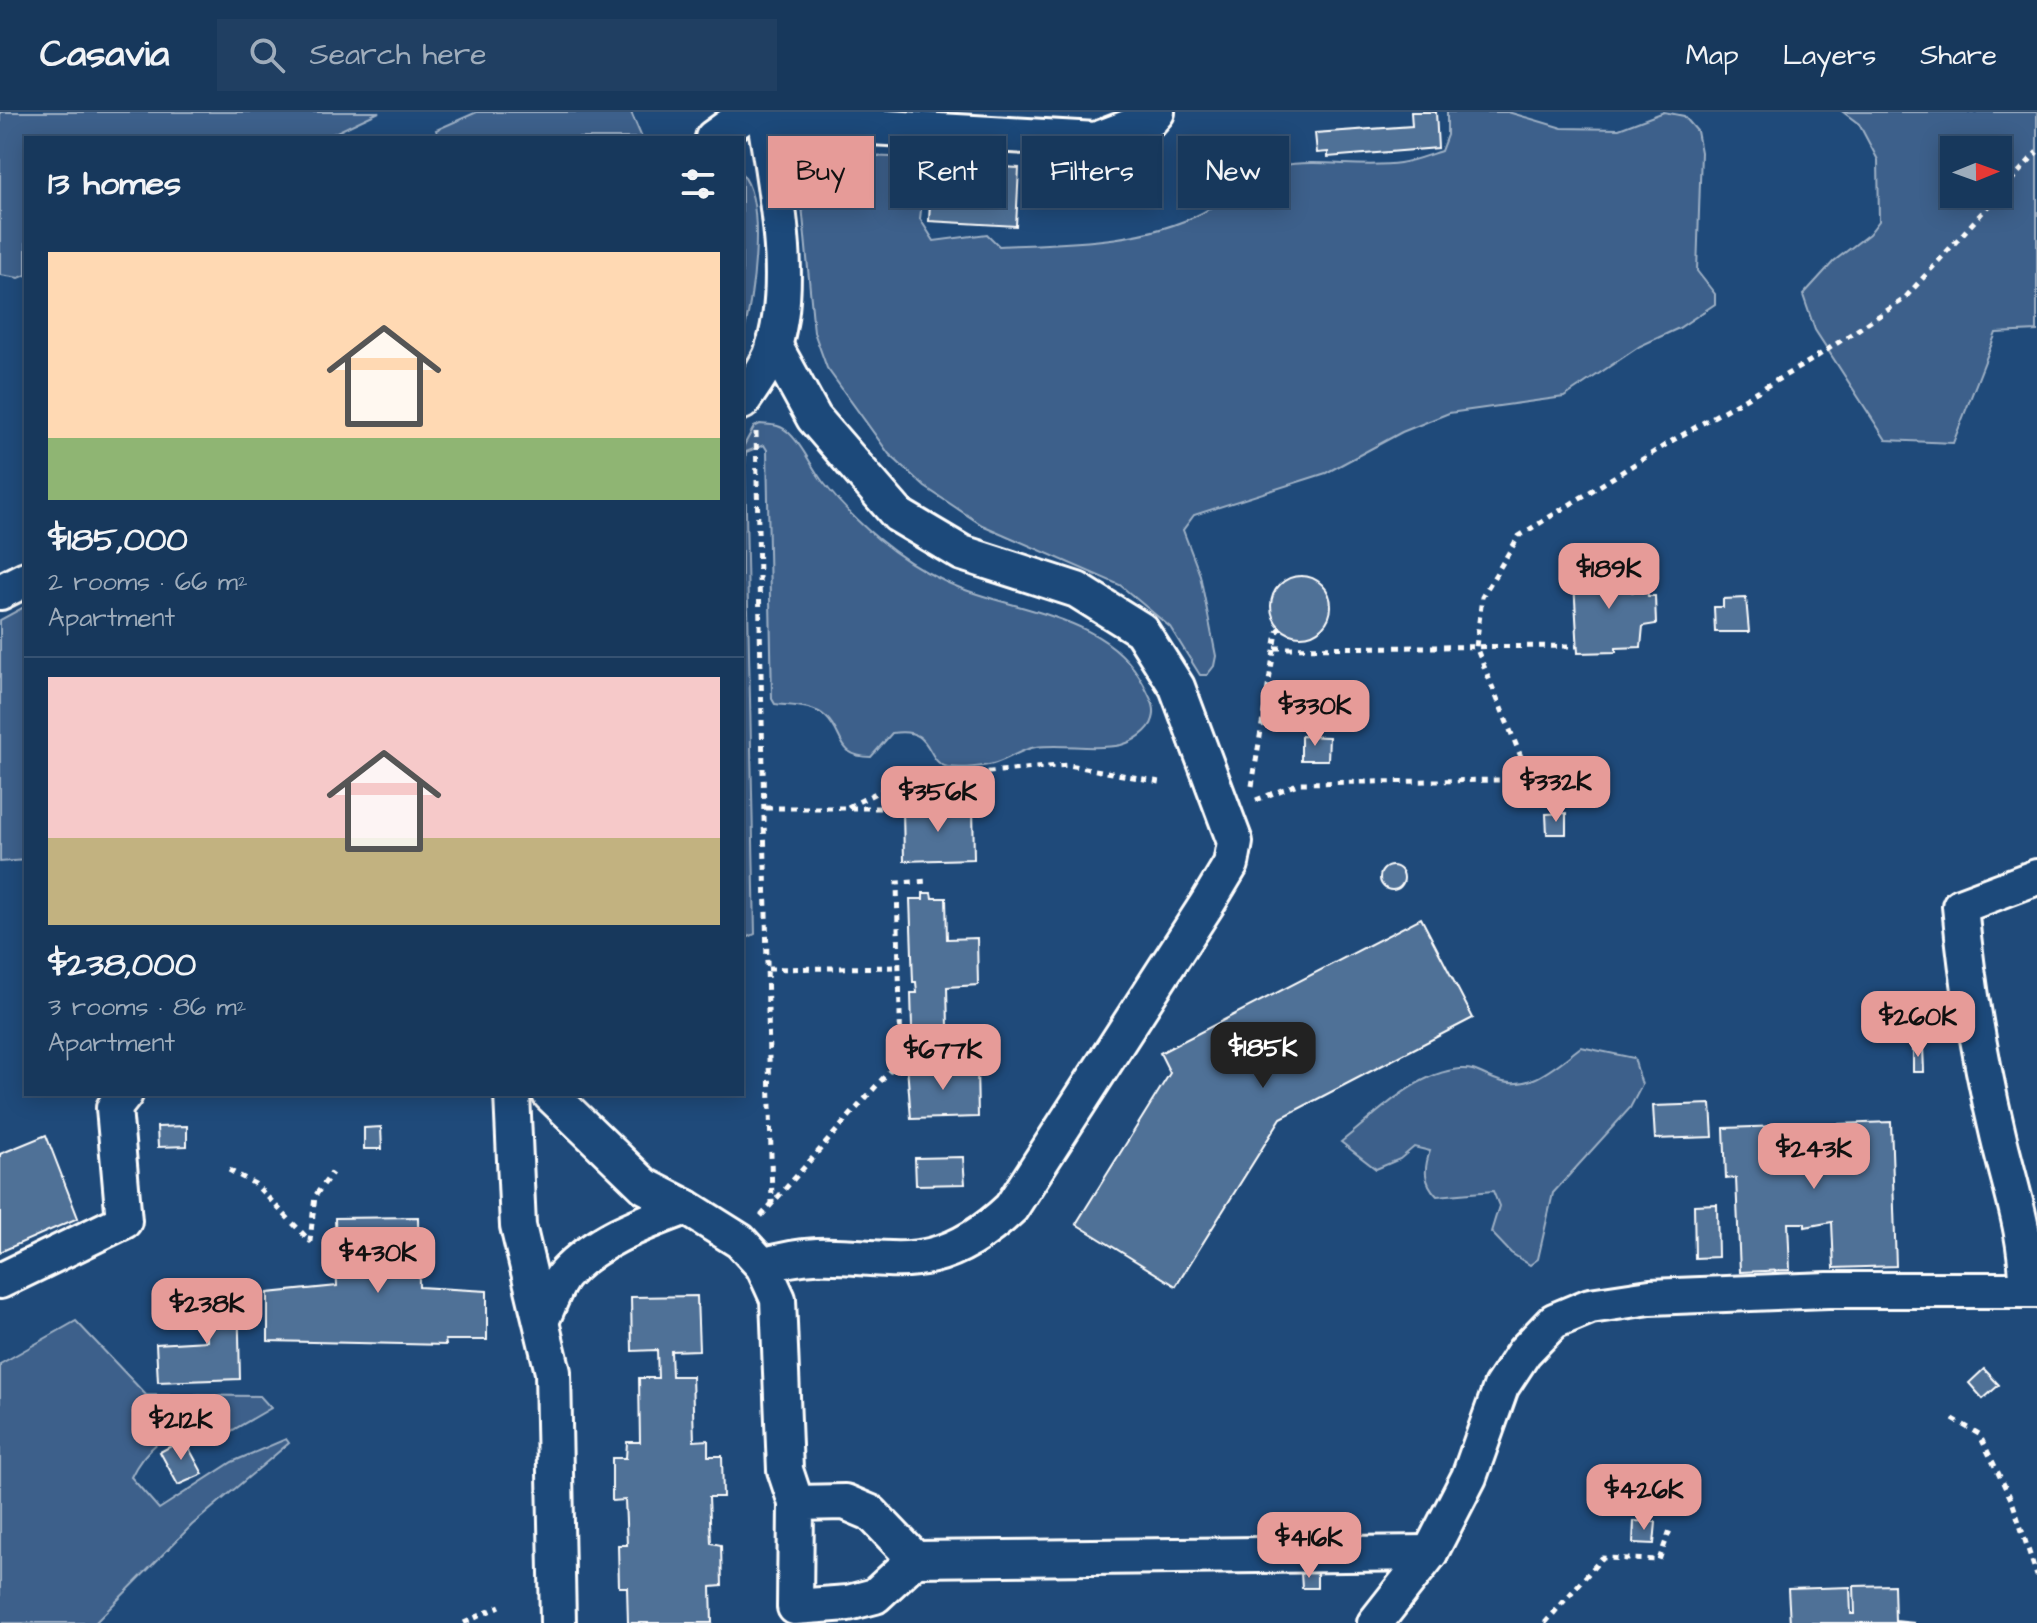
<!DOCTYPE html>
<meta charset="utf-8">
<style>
body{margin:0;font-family:"Architects Daughter",sans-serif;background:#203f62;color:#f1f3f6;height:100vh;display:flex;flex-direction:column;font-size:30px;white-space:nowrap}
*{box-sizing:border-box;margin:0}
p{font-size:26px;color:#9eacbb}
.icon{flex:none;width:44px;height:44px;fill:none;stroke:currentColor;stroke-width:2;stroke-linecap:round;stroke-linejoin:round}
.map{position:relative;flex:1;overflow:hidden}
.sheet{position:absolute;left:24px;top:24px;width:720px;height:960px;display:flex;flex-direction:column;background:#17385c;border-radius:0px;box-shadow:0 4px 20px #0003,0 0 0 2px #365272}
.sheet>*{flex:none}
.hud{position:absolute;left:768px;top:24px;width:760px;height:72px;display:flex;gap:16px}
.needle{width:52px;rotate:89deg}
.buttons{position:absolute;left:1940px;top:24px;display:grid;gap:16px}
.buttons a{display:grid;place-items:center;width:72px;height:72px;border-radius:0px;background:#17385c;box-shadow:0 4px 20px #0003,0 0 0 2px #365272;font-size:40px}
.price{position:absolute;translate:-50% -68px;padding:0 18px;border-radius:16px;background:#e69b98;color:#111;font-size:26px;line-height:52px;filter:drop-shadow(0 2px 4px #0008)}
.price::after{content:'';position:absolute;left:50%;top:48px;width:24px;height:18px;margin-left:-12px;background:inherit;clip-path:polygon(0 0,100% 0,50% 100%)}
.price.current{background:#222;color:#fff}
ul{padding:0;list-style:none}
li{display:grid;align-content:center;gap:16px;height:424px;padding:0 24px}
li+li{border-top:2px solid #365272}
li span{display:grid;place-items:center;height:248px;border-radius:0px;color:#555}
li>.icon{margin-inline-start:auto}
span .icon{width:144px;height:144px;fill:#fffc;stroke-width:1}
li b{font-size:34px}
h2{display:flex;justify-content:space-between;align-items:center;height:96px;padding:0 24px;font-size:34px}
.chip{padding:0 28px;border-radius:0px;background:#17385c;box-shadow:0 4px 20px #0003,0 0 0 2px #365272;font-size:28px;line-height:72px}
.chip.current{background:#e69b98;color:#111}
header{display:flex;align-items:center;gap:48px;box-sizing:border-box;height:112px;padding:0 40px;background:#17385c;border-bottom:2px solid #365272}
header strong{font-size:38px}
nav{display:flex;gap:44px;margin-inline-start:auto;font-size:28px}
.search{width:560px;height:72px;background:#203f62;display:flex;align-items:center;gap:20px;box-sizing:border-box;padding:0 28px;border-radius:0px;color:#9eacbb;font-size:30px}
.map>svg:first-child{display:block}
.green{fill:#3c618b;stroke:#9eb0c5;stroke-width:2;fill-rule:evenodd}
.building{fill:#507197;stroke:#fff;stroke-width:2}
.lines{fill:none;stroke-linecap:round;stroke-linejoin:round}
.street-casing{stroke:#fff;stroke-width:40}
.path{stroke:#fff;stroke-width:5;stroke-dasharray:6 6;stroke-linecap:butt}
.street{stroke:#1f4a7a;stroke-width:34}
</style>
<header>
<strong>Casavia</strong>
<div class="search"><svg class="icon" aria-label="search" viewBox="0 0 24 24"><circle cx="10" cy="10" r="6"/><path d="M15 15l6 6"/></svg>Search here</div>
<nav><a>Map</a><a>Layers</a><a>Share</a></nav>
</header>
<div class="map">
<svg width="2037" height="1511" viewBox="0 0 2037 1511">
<rect width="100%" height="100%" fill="#1f4a7a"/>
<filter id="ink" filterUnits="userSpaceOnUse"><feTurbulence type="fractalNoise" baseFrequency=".0125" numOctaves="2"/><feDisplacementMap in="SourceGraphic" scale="16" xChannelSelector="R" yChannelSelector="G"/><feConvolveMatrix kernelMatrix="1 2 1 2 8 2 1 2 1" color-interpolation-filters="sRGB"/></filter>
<g filter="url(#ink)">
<g class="green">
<polygon points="0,0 379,0 324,26 26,26 26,163 19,166 0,163"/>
<polygon points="477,0 631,0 642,26 439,26 436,18"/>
<path d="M1447 0H1508L1562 16 1619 17 1664 0 1684 4 1697 19 1701 40 1697 159 1715 182V192L1679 216 1640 234 1564 285 1449 301 1402 320 1326 361 1194 403 1183 418 1200 463 1216 544 1214 554 1207 563H1200L1170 515 1120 473 982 413 925 375 889 342 827 256 814 220 799 61 800 53 812 42 917 46 926 54 920 107 934 129 987 122 999 134C1066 131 1141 132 1202 101 1229 87 1248 60 1279 54 1319 46 1360 57 1400 51 1414 49 1428 43 1441 39L1447 23Z"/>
<path d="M1843 0H2037V219L1996 221 1953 331 1886 328 1815 218 1803 183 1834 149 1869 122 1879 109 1878 48 1859 12ZM1954 38H1998V82H1954Z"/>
<path d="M742 62C767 90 753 191 742 227Z"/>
<path d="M760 312C771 313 780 312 788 320 803 333 811 355 823 370 855 411 897 447 944 469 1010 501 1107 499 1144 573 1149 585 1157 594 1153 607 1150 619 1133 630 1121 633 1094 639 1063 631 1036 635 1022 637 1009 647 996 651 984 655 961 657 948 655 924 651 936 614 892 621L871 645C836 645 845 623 826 605 813 593 791 594 775 592L772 587 767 338 764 333 746 340 745 353 755 822 749 825 742 816V337L754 315Z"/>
<polygon points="26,494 26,748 0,750 0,508"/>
<path d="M1581 935 1634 946 1642 973 1630 996 1553 1081 1538 1147 1530 1153 1511 1141 1491 1120 1499 1094 1493 1079 1437 1084C1423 1070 1424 1056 1430 1039L1414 1035 1400 1047 1376 1057 1341 1030C1375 1004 1414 961 1460 957 1475 956 1481 962 1494 967 1528 982 1555 954 1581 935Z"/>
<path d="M76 1209 146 1283 260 1284 271 1296 214 1329H202L195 1314C164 1323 145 1336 131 1365L159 1397 232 1350 286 1327 289 1331 192 1413 95 1511H0V1252Z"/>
</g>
<g class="building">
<polygon points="1411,0 1436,0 1438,36 1328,45 1328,40 1317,41 1315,21 1412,14"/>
<polygon points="1282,31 1283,46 1242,49 1241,34"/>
<polygon points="1207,38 1208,55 1185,55 1184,39"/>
<polygon points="932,51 1019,56 1016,114 929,109"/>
<polygon points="1611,451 1612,477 1632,476 1632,480 1647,479 1648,484 1655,484 1656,512 1643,514 1641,535 1616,536 1616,540 1578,541 1573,452"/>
<circle cx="1301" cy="494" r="30"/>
<polygon points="1746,486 1749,520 1715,520 1714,495 1723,495 1723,487"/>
<polygon points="1301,624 1329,625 1328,648 1301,648"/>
<polygon points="973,694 974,747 904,749 903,696"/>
<polygon points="1566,701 1566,722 1547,722 1546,702"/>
<circle cx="1392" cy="766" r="12"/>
<polygon points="923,781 931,781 932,786 946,786 947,827 977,826 978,873 947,875 948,915 912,916 911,881 917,881 916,870 913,870 910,787 923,787"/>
<polygon points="1421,806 1473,906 1281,1006 1176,1174 1076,1112 1170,961 1160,941"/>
<polygon points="1913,934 1923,934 1924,960 1913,960"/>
<polygon points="977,953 978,1005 911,1007 907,954"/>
<polygon points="1711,992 1713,1025 1655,1027 1653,994"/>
<polygon points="1891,1010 1896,1154 1834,1156 1832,1110 1805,1115 1805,1111 1788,1111 1790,1158 1740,1160 1736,1066 1726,1067 1724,1016"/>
<polygon points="187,1014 187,1034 158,1035 157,1015"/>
<polygon points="381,1015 382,1037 364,1037 364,1016"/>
<polygon points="46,1023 78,1106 0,1140 0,1042"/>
<polygon points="963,1045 965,1072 916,1073 915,1046"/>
<polygon points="1717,1092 1718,1145 1695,1146 1694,1093"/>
<polygon points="418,1105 419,1175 487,1179 487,1228 445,1228 446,1233 268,1229 268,1181 337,1174 335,1106"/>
<polygon points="207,1178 238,1178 240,1267 158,1270 156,1232 207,1229"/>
<polygon points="697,1184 699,1238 671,1239 672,1264 692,1264 694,1329 708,1328 708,1344 722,1344 723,1385 709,1385 711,1431 721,1433 722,1474 711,1475 712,1511 628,1511 627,1475 619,1475 618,1433 627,1433 625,1388 612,1389 612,1346 626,1346 627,1330 640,1330 639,1266 658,1266 657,1238 632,1239 631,1185"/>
<polygon points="1984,1257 1999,1273 1983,1287 1969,1271"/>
<polygon points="184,1327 203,1362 178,1373 160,1340"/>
<polygon points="1634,1409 1656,1410 1654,1432 1633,1431"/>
<polygon points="1317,1460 1317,1476 1302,1476 1301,1461"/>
<polygon points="1894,1473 1895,1509 1915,1511 1790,1511 1788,1477 1850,1475 1851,1502 1855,1502 1854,1474"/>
</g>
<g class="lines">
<g class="street-casing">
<g id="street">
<polyline points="765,9 1096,28 1151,7 1157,0"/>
<polyline points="713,26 749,0"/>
<path d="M742 290C752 275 764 259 771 243 797 172 774 73 764 0"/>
<polyline points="0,480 26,467"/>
<polyline points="512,982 518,1114 553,1260 558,1511"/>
<polyline points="550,982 645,1074 686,1095"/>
<path d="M763 1154C864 1120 913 1189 1011 1096L1207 792 1231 752 1235 730 1177 575 1141 518 1077 478 962 441 898 403 814 306 774 233"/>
<polyline points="0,1169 124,1109 114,996 125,982"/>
<path d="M2027 1178C2028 1123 2010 1075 1998 1023 1980 947 1967 871 1960 794L2037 765"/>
<path d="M542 1207C549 1193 555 1173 565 1162 597 1127 644 1111 686 1095L740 1129 763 1154 778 1187 785 1358 796 1391"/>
<polygon points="845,1390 871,1401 915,1447 875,1484 848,1491 795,1495 796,1391"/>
<polyline points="915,1447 1430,1441"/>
<polyline points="1375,1511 1430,1441 1469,1365 1501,1275 1524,1240 1554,1209 1590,1194 1650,1185 1828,1178 2037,1178"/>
</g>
</g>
<g class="path">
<polyline points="756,320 772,1091"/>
<polyline points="1275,536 1578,534"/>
<polyline points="1252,674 1277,520 1282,515"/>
<polyline points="1256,688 1300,671 1499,668 1526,657 1476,535 1482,485 1519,424 1675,327 1810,249 1903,188 2037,40"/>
<polyline points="848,695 890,674 921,666"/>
<polyline points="923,695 921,666 1069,653 1160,670"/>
<polyline points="766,696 903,696"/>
<polyline points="768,857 899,855"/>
<polyline points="229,1058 255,1072 310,1129 315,1084 332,1061"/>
<polyline points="761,1104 901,946 897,771 930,769"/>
<polyline points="1953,1307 1979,1322 2012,1389 2037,1464"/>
<polyline points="464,1511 500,1494"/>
<polyline points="1545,1511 1602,1446 1659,1448 1670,1418"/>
</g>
<use href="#street" class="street"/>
</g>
</g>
</svg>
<div class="buttons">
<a><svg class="needle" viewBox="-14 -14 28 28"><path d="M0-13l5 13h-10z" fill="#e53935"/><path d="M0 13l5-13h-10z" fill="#9eacbb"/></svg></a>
</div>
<b class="price" style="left:1609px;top:499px">$189K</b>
<b class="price" style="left:1315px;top:636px">$330K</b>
<b class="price" style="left:1556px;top:712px">$332K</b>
<b class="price" style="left:938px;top:722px">$356K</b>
<b class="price" style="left:1918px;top:947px">$260K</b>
<b class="price current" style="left:1263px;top:978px">$185K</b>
<b class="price" style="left:943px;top:980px">$677K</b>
<b class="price" style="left:1814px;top:1079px">$243K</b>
<b class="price" style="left:378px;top:1183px">$430K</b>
<b class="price" style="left:207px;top:1234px">$238K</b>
<b class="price" style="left:181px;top:1350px">$212K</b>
<b class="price" style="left:1644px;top:1420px">$426K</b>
<b class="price" style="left:1309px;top:1468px">$416K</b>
<div class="hud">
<a class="chip current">Buy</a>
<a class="chip">Rent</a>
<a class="chip">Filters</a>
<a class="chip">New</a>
</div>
<section class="sheet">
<h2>13 homes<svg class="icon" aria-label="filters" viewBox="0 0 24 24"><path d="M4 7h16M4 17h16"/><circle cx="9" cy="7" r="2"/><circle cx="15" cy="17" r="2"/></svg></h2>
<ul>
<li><span style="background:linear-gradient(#ffd9b3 75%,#8fb573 0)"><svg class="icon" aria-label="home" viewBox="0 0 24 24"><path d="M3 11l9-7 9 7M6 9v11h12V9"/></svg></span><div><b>$185,000</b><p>2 rooms · 66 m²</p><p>Apartment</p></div></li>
<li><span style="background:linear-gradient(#f6c9c9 65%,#c2b280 0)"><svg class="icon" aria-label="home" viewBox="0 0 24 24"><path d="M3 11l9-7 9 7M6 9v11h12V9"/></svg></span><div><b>$238,000</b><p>3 rooms · 86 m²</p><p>Apartment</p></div></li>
</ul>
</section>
</div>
